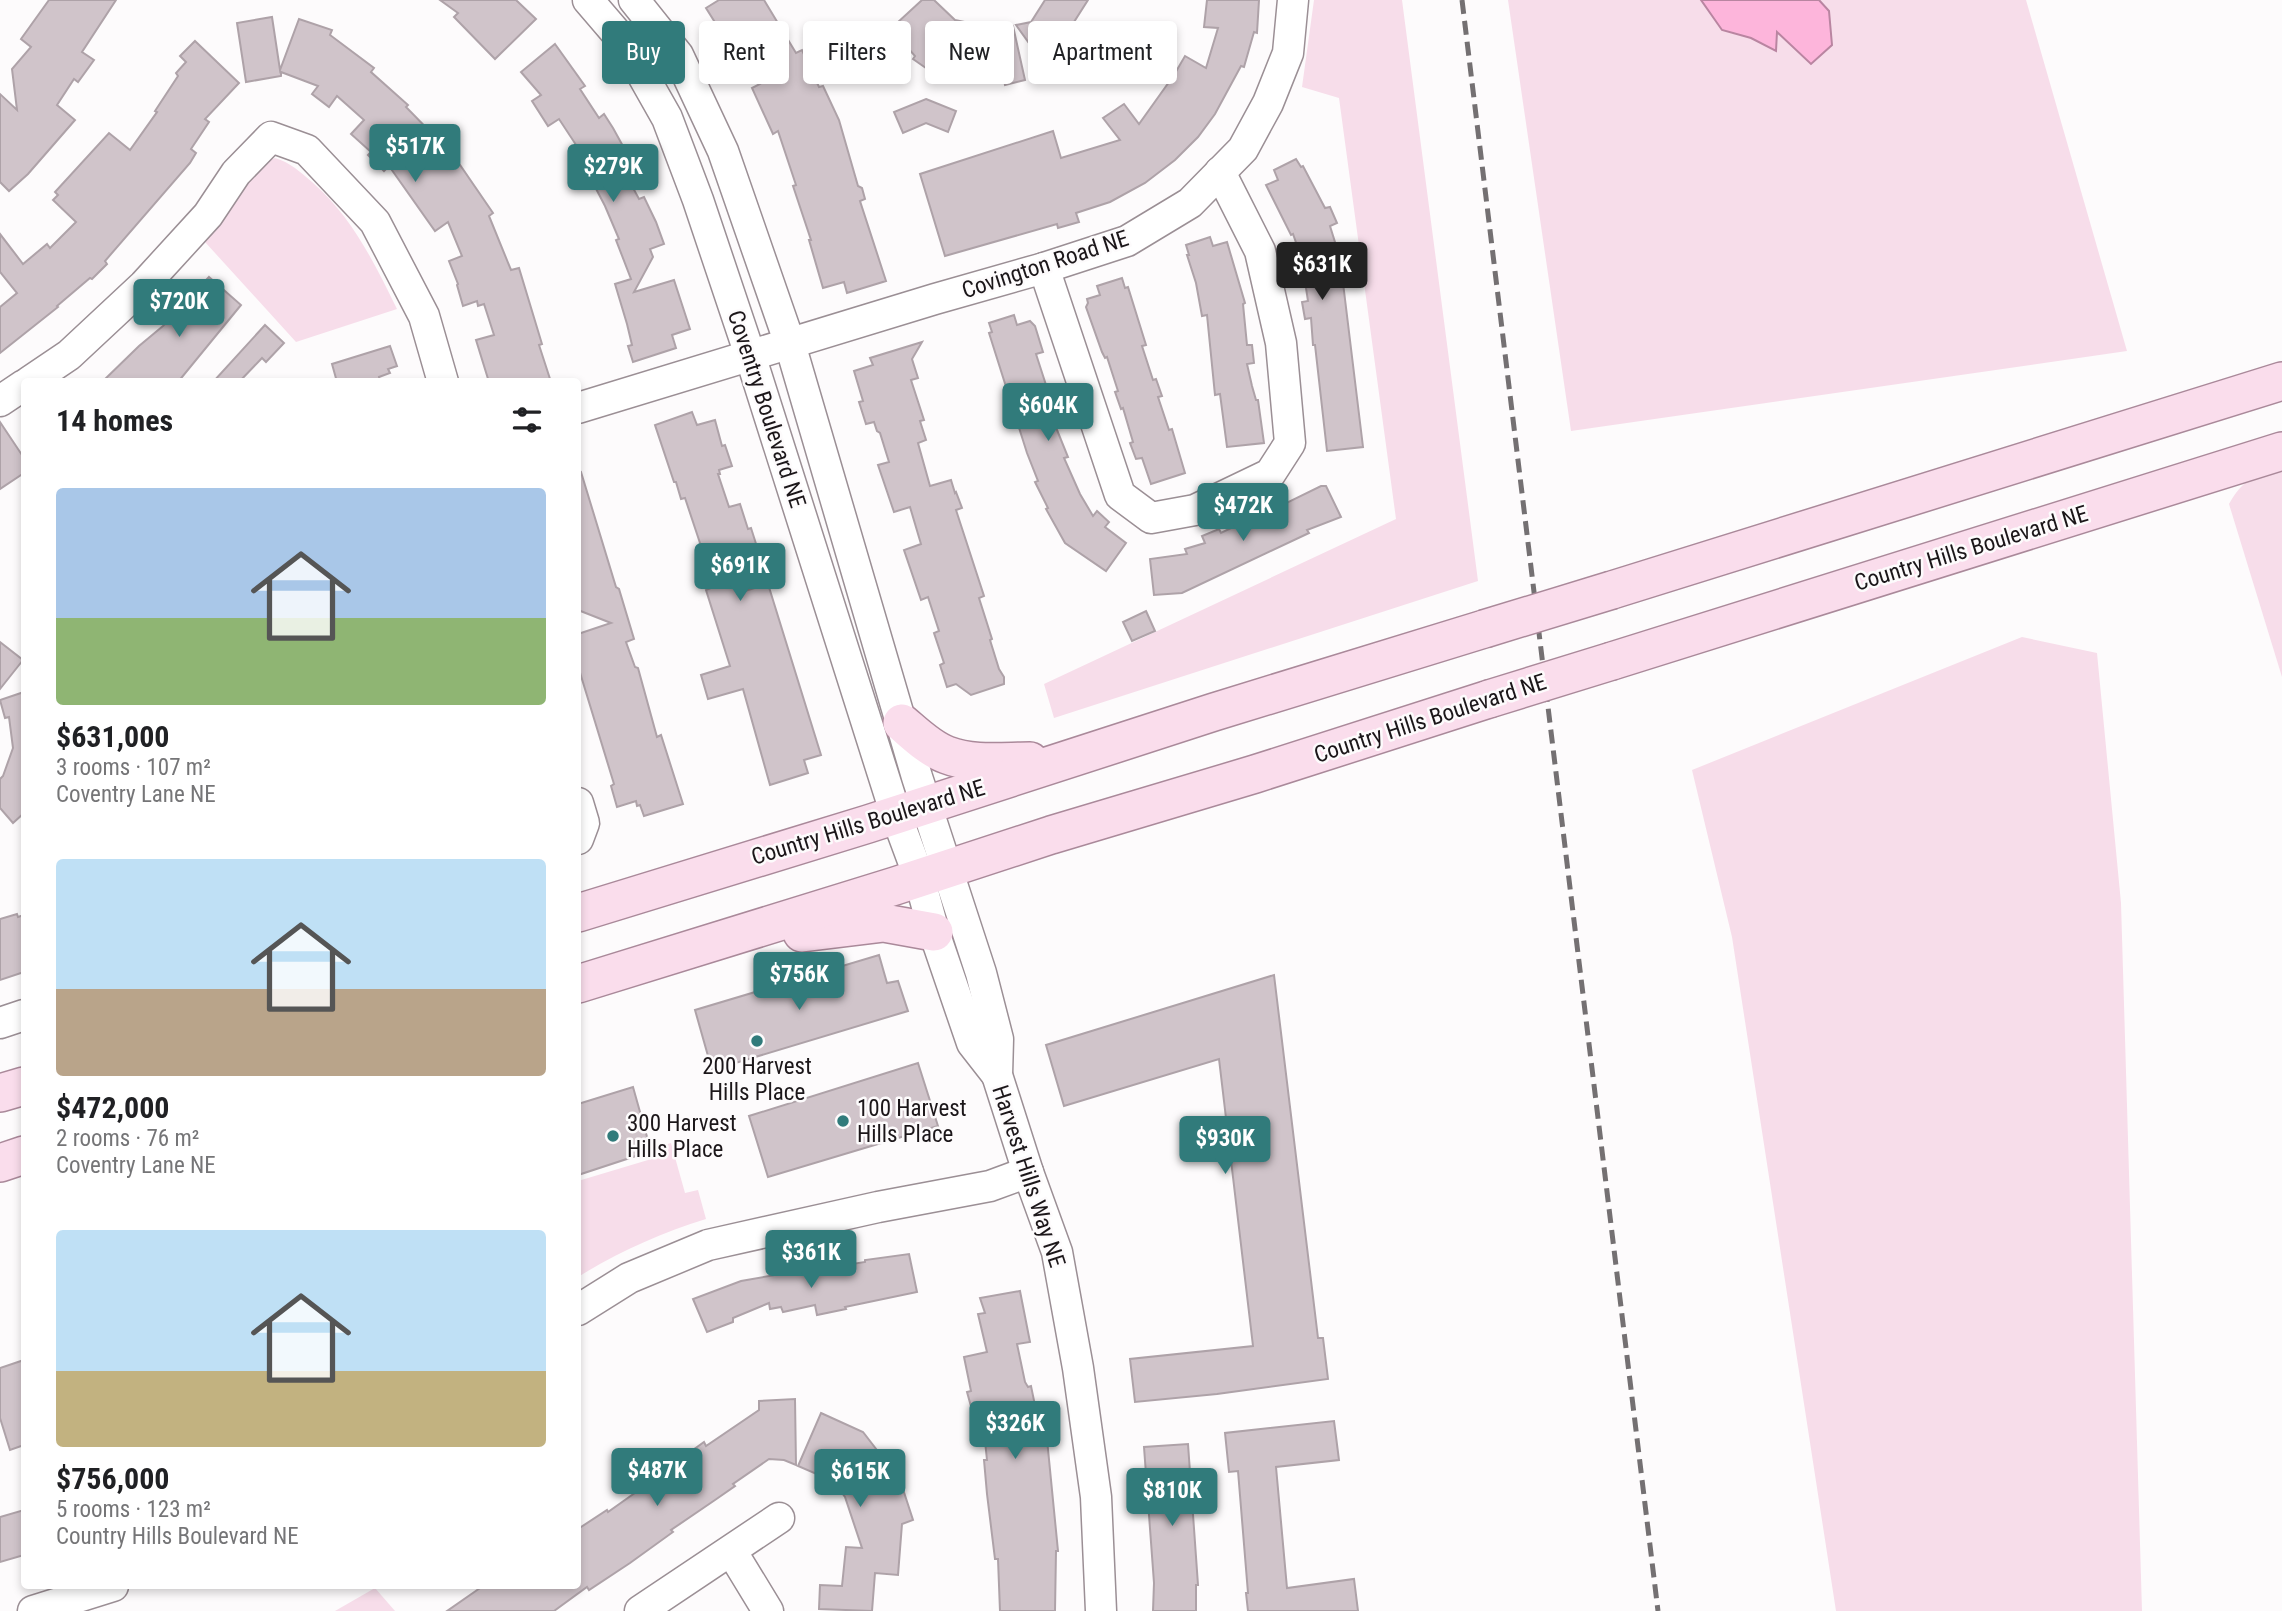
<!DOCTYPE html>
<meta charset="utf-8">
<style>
body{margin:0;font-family:"Roboto Condensed",sans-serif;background:#f6f6f6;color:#202124;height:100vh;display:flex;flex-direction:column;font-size:26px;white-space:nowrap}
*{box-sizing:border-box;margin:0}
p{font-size:23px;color:#757577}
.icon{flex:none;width:38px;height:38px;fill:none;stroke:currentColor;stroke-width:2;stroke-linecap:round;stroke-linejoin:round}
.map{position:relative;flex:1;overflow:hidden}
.side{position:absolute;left:21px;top:378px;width:560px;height:1211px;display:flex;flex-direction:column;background:#fff;border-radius:7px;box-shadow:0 4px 10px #0003}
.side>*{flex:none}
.hud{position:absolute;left:602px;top:21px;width:665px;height:63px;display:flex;gap:14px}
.price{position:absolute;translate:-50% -60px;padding:0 16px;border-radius:7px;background:#317b7b;color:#fff;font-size:23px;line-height:46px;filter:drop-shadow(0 2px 4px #0008)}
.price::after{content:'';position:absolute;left:50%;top:42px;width:21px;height:16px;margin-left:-10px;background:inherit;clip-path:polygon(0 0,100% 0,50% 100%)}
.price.selected{background:#222;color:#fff}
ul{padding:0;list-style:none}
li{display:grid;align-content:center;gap:14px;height:371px;padding:0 35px}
li span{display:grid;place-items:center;height:217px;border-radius:7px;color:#555}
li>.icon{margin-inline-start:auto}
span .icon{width:126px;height:126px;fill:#fffc;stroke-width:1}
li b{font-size:30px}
h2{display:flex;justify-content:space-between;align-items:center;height:84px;padding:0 35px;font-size:30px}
.pill{padding:0 24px;border-radius:7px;background:#fff;box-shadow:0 4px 10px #0003;font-size:24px;line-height:63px}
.pill.selected{background:#317b7b;color:#fff}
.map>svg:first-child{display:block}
.green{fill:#f7ddea}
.water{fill:#fdb5db;stroke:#b985a1;stroke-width:2}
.building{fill:#d0c4ca;stroke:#aea2a8;stroke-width:2}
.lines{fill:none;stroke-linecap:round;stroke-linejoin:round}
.minor-casing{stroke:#9b8f95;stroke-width:33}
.major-casing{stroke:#aa899a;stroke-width:40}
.minor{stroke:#fff;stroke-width:30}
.major{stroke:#faddec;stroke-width:37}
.rail{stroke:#747072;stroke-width:5;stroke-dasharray:14 7;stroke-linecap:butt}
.major-bridge-casing{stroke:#aa899a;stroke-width:40;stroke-linecap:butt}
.major-bridge{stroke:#faddec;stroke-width:37}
.poi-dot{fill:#317b7b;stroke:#fdfbfc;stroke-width:2.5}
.labels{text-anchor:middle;stroke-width:5;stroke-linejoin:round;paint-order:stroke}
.street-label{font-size:23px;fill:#1b1619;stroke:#fdfbfc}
.poi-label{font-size:23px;fill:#1b1619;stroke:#fdfbfc;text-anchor:start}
</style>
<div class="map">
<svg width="2282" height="1611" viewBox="0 0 2282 1611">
<rect width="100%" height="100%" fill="#fdfbfc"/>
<g class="green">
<polygon points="1314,0 1402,0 1478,581 1054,718 1044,684 1396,519 1339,98 1302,87"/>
<polygon points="1508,0 2026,0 2127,351 1571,431"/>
<path d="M275 158C291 163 299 171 312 182 352 217 374 262 397 309L296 342 205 242 262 164Z"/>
<path d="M2282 467V677L2229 504C2244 478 2254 476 2282 467Z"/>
<polygon points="2022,637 2097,653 2121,903 2142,1611 1836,1611 1732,937 1692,770"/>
<path d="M671 1143 685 1193 698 1190 706 1219C661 1233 618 1252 578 1277V1181L658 1157 654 1148Z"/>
<polygon points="375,1588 395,1611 335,1611"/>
</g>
<polygon class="water" points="1701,0 1819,0 1829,11 1832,45 1811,64 1777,32 1776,51 1751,38 1722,30"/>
<g class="building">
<polygon points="49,0 116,0 82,52 94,60 78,82 74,79 57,105 75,120 28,174 9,191 0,182 0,94 17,110 12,69 31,47 21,39"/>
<polygon points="440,0 516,0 536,19 495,59 454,17 458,13"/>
<polygon points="719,0 764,0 796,53 802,50 819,87 823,86 839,120 858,186 862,188 865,199 860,201 886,281 847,293 844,282 823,288 809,240 811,240 793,186 796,185 778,131 773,134 752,88 760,84 757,80 766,76 746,43 732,52 719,32 721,32 706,8"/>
<polygon points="922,0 934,0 955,20 998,29 1013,26 1025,80 1005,85 1003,75 975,67 973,76 937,68 933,73 913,59 915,56 895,33 901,27 897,23"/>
<polygon points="1045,0 1088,0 1060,44 1069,56 1049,71 1016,25 1031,22"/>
<polygon points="1207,0 1259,0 1257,33 1254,32 1244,67 1241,66 1215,114 1198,137 1175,160 1145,183 1110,202 1076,213 1079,222 1058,228 1057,224 945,256 920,174 1053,131 1061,158 1120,140 1103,118 1124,104 1139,124 1174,75 1185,56 1206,68 1218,28 1204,27"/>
<polygon points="272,17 280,70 299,19 332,30 330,35 374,68 371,72 408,105 406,107 446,148 447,146 493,213 489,216 511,270 519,268 542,344 539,345 551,382 489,382 476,340 494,335 484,304 478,306 477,301 463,306 457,285 458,284 449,261 462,256 448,222 435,231 389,166 384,171 368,155 371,152 351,134 364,120 337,96 329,107 312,94 318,86 281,72 281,76 246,82 237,23"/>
<polygon points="195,41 239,83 205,119 209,122 191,149 196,153 190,163 105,261 107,264 92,279 90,278 57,306 58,307 0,353 0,307 17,293 0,272 0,234 23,264 47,244 50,248 76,222 53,200 58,195 55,192 109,133 130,150 157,112 155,111 178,76 176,73 186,62 180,56"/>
<polygon points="555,44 585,86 580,89 599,118 604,114 613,128 629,157 619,162 639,199 644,197 656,222 664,244 650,249 653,257 634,292 674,280 690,329 672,335 676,348 633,362 628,346 632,345 627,324 615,284 631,279 616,240 619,239 605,206 582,162 586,160 559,119 548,126 532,101 541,95 521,72"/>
<polygon points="926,99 956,111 948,132 926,123 903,133 894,112"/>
<polygon points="1296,159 1301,167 1303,166 1325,208 1330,207 1337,223 1330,226 1339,255 1337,256 1343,283 1363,447 1327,451 1315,345 1313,345 1311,318 1305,319 1302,302 1308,301 1304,275 1307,274 1293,234 1291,235 1266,185 1278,180 1274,170"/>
<polygon points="1210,237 1213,246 1227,242 1245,303 1243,304 1247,345 1252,345 1254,363 1247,364 1252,386 1256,400 1258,400 1264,443 1227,447 1220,394 1215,395 1207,315 1202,316 1196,283 1187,255 1189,255 1186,245"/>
<polygon points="209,277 241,305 178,382 102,382 139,346 163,326"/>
<polygon points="1122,278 1125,288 1128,287 1146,345 1142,346 1153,380 1156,379 1162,396 1158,397 1169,430 1172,429 1185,473 1151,484 1142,458 1136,459 1130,443 1133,442 1123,408 1121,409 1115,392 1118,391 1107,357 1105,358 1102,352 1086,307 1088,303 1087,299 1100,295 1097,286"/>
<polygon points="1014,315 1017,325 1030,321 1035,326 1043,352 1036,354 1047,388 1051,387 1056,404 1053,405 1058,424 1055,425 1068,457 1064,458 1080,494 1093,516 1097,511 1109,522 1105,527 1126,543 1106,571 1065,543 1046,509 1048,508 1035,482 1038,481 1027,453 989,333 992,332 989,323"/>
<polygon points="265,325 284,343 266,362 262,358 239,382 213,382"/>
<polygon points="922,342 912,359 918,378 911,380 924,420 920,421 926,440 918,443 930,486 951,480 955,493 956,492 962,508 956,510 984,596 979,598 992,639 990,640 999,669 1004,677 1004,684 971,695 956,684 947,687 940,665 944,663 934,633 939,631 928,597 921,600 904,550 921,544 910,507 894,512 878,465 889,462 880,433 877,431 874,422 866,424 859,402 863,401 854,371 873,365 870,358"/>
<polygon points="390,346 397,366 388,369 390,373 379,377 380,382 337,382 332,364"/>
<polygon points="692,412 697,425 715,420 722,446 725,445 732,466 719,470 720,474 718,474 729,507 740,504 748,529 751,528 758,550 751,552 754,562 738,593 768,584 821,755 804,760 808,773 770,785 743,689 708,699 701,675 730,666 706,590 711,588 698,547 701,546 685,498 681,499 676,482 674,482 655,425"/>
<polygon points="0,422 24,458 24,473 0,489"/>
<polygon points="581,472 616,587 619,589 634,639 626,642 635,667 638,668 657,737 661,735 683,804 644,816 640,805 637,806 636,801 617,807 611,786 614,784 578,666 578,634 611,623 578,610 578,473"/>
<polygon points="1321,486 1326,486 1341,517 1307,530 1309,533 1182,593 1154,595 1150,559 1187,554 1185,549 1205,543 1202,536 1219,529 1221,533 1252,518 1250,514 1267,506 1270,511"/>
<polygon points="1146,611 1155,631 1132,641 1123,622"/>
<polygon points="0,642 23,660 0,689"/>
<polygon points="24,692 24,813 13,823 0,808 0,779 3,776 13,748 9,717 5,718 0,700"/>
<polygon points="17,914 18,917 24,915 24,972 0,980 0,919"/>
<polygon points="879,955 887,983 898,981 908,1011 712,1070 695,1010"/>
<polygon points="1274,975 1318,1338 1323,1338 1328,1379 1217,1394 1135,1402 1130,1359 1253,1346 1219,1059 1064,1106 1046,1045"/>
<polygon points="918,1063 938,1126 768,1177 749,1116"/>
<polygon points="633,1087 651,1151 578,1175 578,1104"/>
<polygon points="909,1254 917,1292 845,1307 846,1309 817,1315 815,1305 783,1312 781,1307 770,1309 769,1303 733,1318 733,1322 707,1332 693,1299 741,1281 803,1270 803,1272 865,1262 865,1260"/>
<polygon points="1020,1291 1030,1342 1017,1344 1025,1382 1028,1387 1031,1386 1038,1420 1045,1419 1058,1551 1056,1551 1055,1611 1000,1611 998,1559 995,1559 987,1494 984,1460 987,1460 982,1413 975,1414 975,1410 972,1410 967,1392 971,1391 964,1357 987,1352 978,1314 985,1313 980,1298"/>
<polygon points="24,1360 24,1445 10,1450 0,1418 0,1368"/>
<polygon points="795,1399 796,1465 784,1460 769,1459 733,1484 735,1486 715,1500 671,1530 673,1532 630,1563 589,1590 587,1587 554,1611 447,1611 483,1586 578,1586 578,1529 607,1510 608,1512 646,1485 642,1480 670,1461 672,1465 704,1442 706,1446 759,1410 759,1401"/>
<polygon points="821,1413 863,1432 900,1480 913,1520 902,1524 898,1575 875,1573 872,1611 819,1609 820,1585 842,1586 846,1547 862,1548 845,1497 833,1481 798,1466"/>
<polygon points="1334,1421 1339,1460 1276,1467 1287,1588 1354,1579 1358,1611 1248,1611 1246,1593 1248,1593 1238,1471 1229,1472 1225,1433"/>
<polygon points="1188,1444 1198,1585 1196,1585 1196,1611 1153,1611 1154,1583 1144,1447"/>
<polygon points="24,1510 24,1555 0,1562 0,1517"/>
</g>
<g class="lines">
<g class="minor-casing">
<g id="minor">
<polyline points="588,0 624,42 667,118 698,200 750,355 896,815 919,877 934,932 972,1043 997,1075"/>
<polyline points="634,0 678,55 723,151 790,344 917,777 981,973 998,1039 997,1075 1028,1172 1057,1252 1078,1368 1096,1497 1101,1611"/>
<polyline points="1044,268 1120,495 1151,518 1195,510 1270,474 1290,443 1281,343 1260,251 1220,172"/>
<polyline points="29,382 69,355 144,285 208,215 236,173 271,137 307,150 375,222 424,316 443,382"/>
<polyline points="0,401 24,385"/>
<polyline points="578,408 935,299 1044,268 1127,241 1190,203 1243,149 1268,103 1288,53 1293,0"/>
<polyline points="578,803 584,823 578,839"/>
<polyline points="0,1023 24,1015"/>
<polyline points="578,1310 629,1278 708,1245 878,1207 990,1186 1028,1172"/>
<polyline points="732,1552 768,1611"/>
<polyline points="33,1611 113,1586"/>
<polyline points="640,1611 779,1518"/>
</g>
</g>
<g class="major-casing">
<g id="major">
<polyline points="1612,590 2282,381"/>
<polyline points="1612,661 2282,451"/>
<path d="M902 723C915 734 930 749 947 755 972 765 1004 761 1030 761"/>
<polyline points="578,913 868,824 1214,712 1484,629"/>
<polyline points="802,933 884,923 934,932"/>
<polyline points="578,984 895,886 1051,835 1255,774 1489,699"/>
<polyline points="0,1093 24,1086"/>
<polyline points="0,1163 24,1155"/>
</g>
</g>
<use href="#minor" class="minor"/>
<use href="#major" class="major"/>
<polyline class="rail" points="1462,0 1658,1611"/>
<g class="major-bridge-casing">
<g id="major-bridge">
<polyline points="1484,629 1612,590"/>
<polyline points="1489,699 1612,661"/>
</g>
</g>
<use href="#major-bridge" class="major-bridge"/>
</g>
<g class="poi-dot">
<circle cx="757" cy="1041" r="7"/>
<circle cx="843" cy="1121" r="7"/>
<circle cx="613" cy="1136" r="7"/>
</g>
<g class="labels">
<g class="street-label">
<text transform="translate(1045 264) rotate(-18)" y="8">Covington Road NE</text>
<text transform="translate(767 409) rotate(72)" y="8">Coventry Boulevard NE</text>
<text transform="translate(1971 548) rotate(-17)" y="8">Country Hills Boulevard NE</text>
<text transform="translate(1430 718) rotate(-18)" y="8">Country Hills Boulevard NE</text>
<text transform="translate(868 822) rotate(-17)" y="8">Country Hills Boulevard NE</text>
<text transform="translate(1029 1176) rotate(72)" y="8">Harvest Hills Way NE</text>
</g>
<g class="poi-label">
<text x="757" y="1074" text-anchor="middle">200 Harvest<tspan x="757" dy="26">Hills Place</tspan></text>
<text x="857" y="1116">100 Harvest<tspan x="857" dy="26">Hills Place</tspan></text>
<text x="627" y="1131">300 Harvest<tspan x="627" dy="26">Hills Place</tspan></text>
</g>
</g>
</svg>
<b class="price" style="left:415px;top:184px">$517K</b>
<b class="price" style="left:613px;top:204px">$279K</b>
<b class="price selected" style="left:1322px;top:302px">$631K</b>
<b class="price" style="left:179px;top:339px">$720K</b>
<b class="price" style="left:1048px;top:443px">$604K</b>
<b class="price" style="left:1243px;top:543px">$472K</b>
<b class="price" style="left:740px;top:603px">$691K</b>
<b class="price" style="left:799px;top:1012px">$756K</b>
<b class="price" style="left:1225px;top:1176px">$930K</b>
<b class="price" style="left:811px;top:1290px">$361K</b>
<b class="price" style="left:1015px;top:1461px">$326K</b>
<b class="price" style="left:657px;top:1508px">$487K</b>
<b class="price" style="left:860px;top:1509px">$615K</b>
<b class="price" style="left:1172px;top:1528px">$810K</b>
<div class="hud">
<a class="pill selected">Buy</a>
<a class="pill">Rent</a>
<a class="pill">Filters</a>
<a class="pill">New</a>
<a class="pill">Apartment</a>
</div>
<section class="side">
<h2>14 homes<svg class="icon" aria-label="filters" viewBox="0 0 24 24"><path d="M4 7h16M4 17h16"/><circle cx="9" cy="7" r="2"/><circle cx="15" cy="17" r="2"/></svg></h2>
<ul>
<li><span style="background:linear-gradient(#a9c7e8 60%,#8fb573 0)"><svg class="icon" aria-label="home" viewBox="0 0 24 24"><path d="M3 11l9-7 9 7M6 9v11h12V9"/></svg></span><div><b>$631,000</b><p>3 rooms · 107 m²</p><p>Coventry Lane NE</p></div></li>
<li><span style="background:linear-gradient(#bfe0f5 60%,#b9a48a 0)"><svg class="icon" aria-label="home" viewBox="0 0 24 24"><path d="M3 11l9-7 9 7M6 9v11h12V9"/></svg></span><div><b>$472,000</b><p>2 rooms · 76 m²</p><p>Coventry Lane NE</p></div></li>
<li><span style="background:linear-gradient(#bfe0f5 65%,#c2b280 0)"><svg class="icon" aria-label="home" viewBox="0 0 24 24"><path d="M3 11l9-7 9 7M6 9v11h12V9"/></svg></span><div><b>$756,000</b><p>5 rooms · 123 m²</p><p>Country Hills Boulevard NE</p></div></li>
</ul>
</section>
</div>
